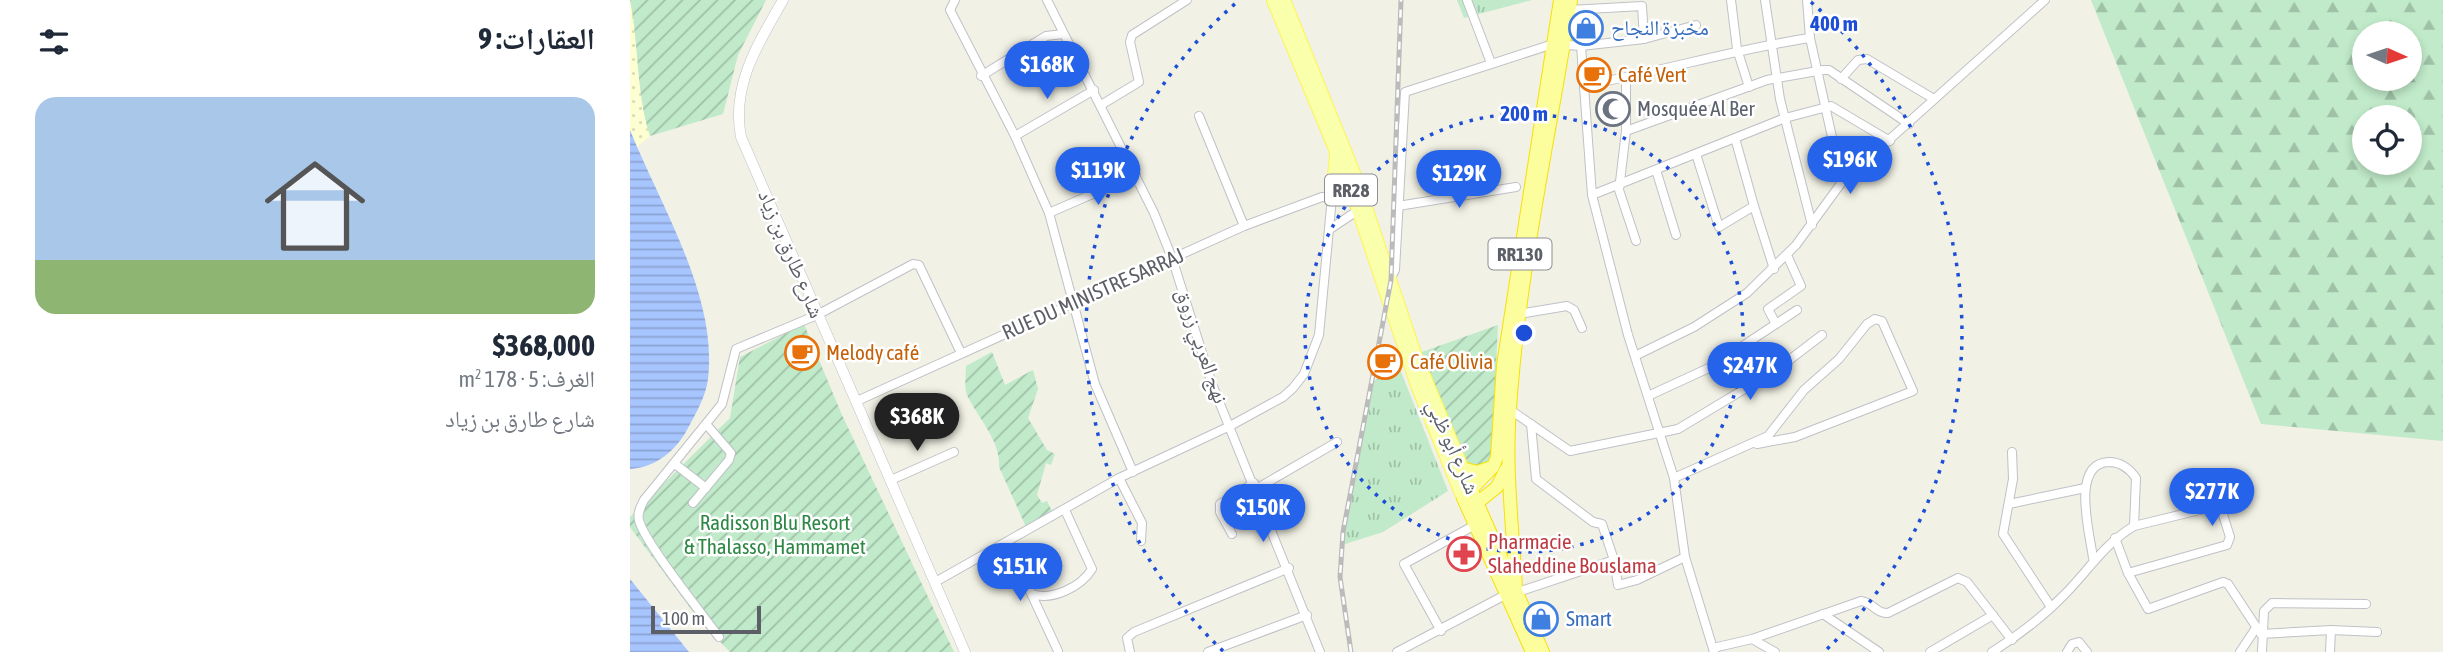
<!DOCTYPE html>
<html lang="ar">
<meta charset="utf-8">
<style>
body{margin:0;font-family:"Asap Condensed","Noto Naskh Arabic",sans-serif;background:#f2f2f3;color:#1f2937;direction:rtl;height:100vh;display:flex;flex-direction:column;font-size:26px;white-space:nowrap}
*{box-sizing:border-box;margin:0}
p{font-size:23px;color:#747a83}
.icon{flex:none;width:38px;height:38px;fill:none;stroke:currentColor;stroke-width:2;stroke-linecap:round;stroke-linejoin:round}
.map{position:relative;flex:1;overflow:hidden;direction:ltr}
.side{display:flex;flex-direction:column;background:#fff;width:630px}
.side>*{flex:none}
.needle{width:46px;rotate:93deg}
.controls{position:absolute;left:1722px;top:21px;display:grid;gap:14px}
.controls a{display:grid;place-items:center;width:70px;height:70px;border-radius:50%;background:#fff;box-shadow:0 4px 10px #0003;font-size:35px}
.scale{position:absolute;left:21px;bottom:18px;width:110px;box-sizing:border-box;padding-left:7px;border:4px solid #5d5f67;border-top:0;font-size:19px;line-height:24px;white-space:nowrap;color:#5d5f67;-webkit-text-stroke:5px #fff;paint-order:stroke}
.price{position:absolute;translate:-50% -60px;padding:0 16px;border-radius:24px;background:#2563eb;color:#fff;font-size:23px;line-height:46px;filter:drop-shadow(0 2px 4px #0008)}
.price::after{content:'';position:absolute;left:50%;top:42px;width:21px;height:16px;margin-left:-10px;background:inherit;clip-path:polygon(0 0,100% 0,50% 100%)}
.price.current{background:#222;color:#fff}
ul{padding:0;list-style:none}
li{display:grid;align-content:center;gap:14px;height:371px;padding:0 35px}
li span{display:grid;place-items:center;height:217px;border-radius:21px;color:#555}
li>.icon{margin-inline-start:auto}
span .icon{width:126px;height:126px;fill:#fffc;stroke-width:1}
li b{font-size:30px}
h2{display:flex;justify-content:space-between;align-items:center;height:84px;padding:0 35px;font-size:30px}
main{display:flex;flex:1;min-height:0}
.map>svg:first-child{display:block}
.forest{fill:url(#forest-firs);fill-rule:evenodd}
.sand{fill:url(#sand-dots)}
.park{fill:url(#park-tufts)}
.garden{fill:url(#garden-furrows)}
.water{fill:url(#water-rules)}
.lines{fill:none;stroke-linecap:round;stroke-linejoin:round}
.minor-casing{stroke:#bfc1c7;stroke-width:10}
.tertiary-casing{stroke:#bfc1c7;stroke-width:11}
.primary-casing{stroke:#fff550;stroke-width:14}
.trunk-casing{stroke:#f6e100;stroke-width:14}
.minor{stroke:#fff;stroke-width:8}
.tertiary{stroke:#fff;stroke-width:10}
.primary{stroke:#faffac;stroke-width:12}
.trunk{stroke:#fcfe9d;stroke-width:12}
.rail-casing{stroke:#bbbbbc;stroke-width:5}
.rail{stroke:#fff;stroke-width:2.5;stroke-dasharray:8;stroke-linecap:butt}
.ring{fill:none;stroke:#1d4ed8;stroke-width:3.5;stroke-dasharray:3.5 7}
.labels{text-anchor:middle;stroke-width:5;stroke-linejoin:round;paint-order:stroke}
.shield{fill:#fff;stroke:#8e8f95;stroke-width:2}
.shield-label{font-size:19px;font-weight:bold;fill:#5d5f67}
.shop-label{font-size:21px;fill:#366cbe;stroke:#fff;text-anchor:start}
.food-label{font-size:21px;fill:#c56008;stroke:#fff;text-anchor:start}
.worship-label{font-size:21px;fill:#5b616d;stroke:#fff;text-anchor:start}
.street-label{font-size:21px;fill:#5d5f67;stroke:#fff}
.park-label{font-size:21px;fill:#2d8745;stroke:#fff}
.health-label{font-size:21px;fill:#be3a42;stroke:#fff;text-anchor:start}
.centre{fill:#1d4ed8;stroke:#fff;stroke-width:3.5}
.ring-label{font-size:21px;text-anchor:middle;font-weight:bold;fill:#1d4ed8;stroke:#fff;stroke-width:5;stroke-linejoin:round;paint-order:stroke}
</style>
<main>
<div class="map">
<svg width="1813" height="652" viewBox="0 0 1813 652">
<defs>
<pattern id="forest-firs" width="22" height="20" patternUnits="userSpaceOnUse" patternTransform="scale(1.75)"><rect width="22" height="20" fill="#c0eac9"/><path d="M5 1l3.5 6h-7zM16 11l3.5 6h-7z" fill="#9fc1a7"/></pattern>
<pattern id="sand-dots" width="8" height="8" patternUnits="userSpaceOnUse" patternTransform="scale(1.75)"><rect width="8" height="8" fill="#fefed3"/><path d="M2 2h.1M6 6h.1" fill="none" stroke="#dcdcb8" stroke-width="1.8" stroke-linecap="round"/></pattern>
<pattern id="park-tufts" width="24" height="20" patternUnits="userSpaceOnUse" patternTransform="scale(1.75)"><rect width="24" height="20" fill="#c0eac9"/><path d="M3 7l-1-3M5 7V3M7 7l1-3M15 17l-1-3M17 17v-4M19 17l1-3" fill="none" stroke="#9fc1a7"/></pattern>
<pattern id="garden-furrows" width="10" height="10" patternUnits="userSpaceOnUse" patternTransform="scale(1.75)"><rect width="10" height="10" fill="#c0eac9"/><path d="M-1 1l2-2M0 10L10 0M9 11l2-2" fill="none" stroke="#9fc1a7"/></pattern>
<pattern id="water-rules" width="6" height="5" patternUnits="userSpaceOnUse" patternTransform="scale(1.75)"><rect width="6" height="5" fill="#a7c5ff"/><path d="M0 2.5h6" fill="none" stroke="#8ba3d2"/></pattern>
</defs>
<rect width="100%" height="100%" fill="#f1f1e5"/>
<path class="forest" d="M1461 0H1813V441L1631 424ZM1734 33H1780V79H1734ZM1734 117H1780V163H1734Z"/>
<path class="sand" d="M0 0C9 45 6 92 20 136L7 147 0 130Z"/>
<g class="park">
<polygon points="827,0 902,0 834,18"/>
<polygon points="770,369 818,491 753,532 712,545 743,381"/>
</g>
<g class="garden">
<path d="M0 0H136L108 55 93 114 20 136C6 92 9 45 0 0Z"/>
<polygon points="174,324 212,415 324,652 100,652 69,620 0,527 0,517 100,418 110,357"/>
<polygon points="868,325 861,472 841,473 786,354"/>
<path d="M362 352 375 385 403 370 408 389 398 418 417 450 425 454 421 465 416 463 407 495 412 503 417 501 423 513 397 529 369 467C371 441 348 418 337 395 334 387 336 375 336 366Z"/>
</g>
<g class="water">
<path d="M0 130C30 205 88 296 78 379 76 396 66 413 58 428 47 450 25 468 0 469Z"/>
<polygon points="0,579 59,652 0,652"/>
</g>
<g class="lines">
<g class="minor-casing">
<g id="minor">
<polyline points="325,0 320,10 385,136 419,213 465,384 503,472"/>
<polyline points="417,0 524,213 542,258 582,384 690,652"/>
<polyline points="837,0 861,63"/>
<polyline points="1101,0 1107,49 1119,87"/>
<polyline points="1135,0 1150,99 1182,225"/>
<polyline points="1177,0 1180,38 1212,182"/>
<polyline points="940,10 1012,6 1014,39"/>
<polyline points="951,46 1014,39 1066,25"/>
<polyline points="351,76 416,36 433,34"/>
<polyline points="996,78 996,131 989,190 1006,241"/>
<polyline points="1211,79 1228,60 1237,59 1304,99"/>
<path d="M955 85C1031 72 1104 49 1180 38"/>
<polyline points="471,105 509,82 500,42 502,35 557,0"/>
<polyline points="569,116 614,226"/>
<polyline points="996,131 1137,80 1193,70 1199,70 1279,124"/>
<polyline points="385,136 464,90"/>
<polyline points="1066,154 1089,227 1124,206 1105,138"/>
<polyline points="1026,170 1046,235"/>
<polyline points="962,195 1155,118 1201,106 1260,141"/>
<polyline points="768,206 886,187"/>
<polyline points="1124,206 1144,269"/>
<polyline points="419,213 506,175"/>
<polyline points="700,229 730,209"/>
<polyline points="759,282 765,270 775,92 923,44 951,46 962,195 998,335 1044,478 1055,557 1084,652"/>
<polyline points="889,314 937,306 944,310 952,328"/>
<polyline points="1146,324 1138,309 1171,286 1157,255"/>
<polyline points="1005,356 1064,327 1117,293 1166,245 1212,182 1415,0"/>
<polyline points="1018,396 1081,367 1167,310"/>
<polyline points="227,401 614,226 692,197 726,196"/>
<polyline points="879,409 940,451 1048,429 1146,370 1192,335"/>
<polyline points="901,424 906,479 963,522 972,524 984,560 988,585 1007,580 1055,557"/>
<polyline points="1382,452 1383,479 1373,534 1421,607"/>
<polyline points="45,464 76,488"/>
<polyline points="489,478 512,523 511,541"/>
<polyline points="1044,478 1138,436 1174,390 1209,359 1237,324 1245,319 1252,321 1283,391 1165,437 1127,444"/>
<polyline points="261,480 324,452"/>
<polyline points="626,489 707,442"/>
<polyline points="63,503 99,460 101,453 76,424"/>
<polyline points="1379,504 1455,488"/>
<polyline points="602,534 590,512 590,504 624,483"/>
<polyline points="1485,538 1498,573 1518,609 1593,582 1598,584 1631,634"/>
<polyline points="377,542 428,651"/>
<path d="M1463 558C1460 534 1440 463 1479 462 1491 462 1499 468 1506 478L1504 526"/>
<polyline points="307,581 489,478 600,426 653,397 663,388 674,374 689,335 702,197"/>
<polyline points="888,592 984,560"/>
<path d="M402 594C422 601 451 587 462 569L435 510"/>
<polyline points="1193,614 1249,652"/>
<polyline points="811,631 774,564 845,525"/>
<polyline points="1631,634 1701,630 1747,632"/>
<path d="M89 637C73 615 14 542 9 520 7 513 11 506 14 500L92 404 106 349 187 315 283 264 289 265 331 353"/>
<polyline points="1122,639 1145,652"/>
<path d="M1083 648 1122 639 1231 601C1243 602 1246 614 1258 613L1328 578 1337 582 1382 640"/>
<polyline points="500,652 497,638 504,632 659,568"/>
<polyline points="578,652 677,615"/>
<polyline points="767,652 877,594"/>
<polyline points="1300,652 1363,615"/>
<path d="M1362 652C1389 635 1413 617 1435 594 1459 570 1474 544 1504 526L1590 505 1600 537 1597 545 1498 573"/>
<polyline points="1437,652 1442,644 1449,642 1457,652"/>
<polyline points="1610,652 1626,628"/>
<polyline points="1632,652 1634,611 1642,603 1736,604"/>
<polyline points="1700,652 1701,630"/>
</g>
</g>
<g class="tertiary-casing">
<path id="tertiary" d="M153 0C128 44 101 85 111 137L335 652"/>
</g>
<g class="primary-casing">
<g id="primary">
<polyline points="643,0 718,180 787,385 833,498"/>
<polyline points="644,4 654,0 726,178 785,354 842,491"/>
<polyline points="702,197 706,155"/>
</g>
</g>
<g class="trunk-casing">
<g id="trunk">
<polyline points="832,468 847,472 862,467"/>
<polyline points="842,491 913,652"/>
<polyline points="842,507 867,487 876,469"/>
<path d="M886 589C883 529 875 469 880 409 889 271 920 136 941 0"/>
<polyline points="902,652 833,498 863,467 867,457 873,365 930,0"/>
</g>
</g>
<use href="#minor" class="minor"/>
<use href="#tertiary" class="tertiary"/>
<use href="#primary" class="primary"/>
<use href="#trunk" class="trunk"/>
<g class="rail-casing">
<polyline id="rail" points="721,652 710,577 713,532 761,280 771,0"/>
</g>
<use href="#rail" class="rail"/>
</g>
<g class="ring">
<circle cx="894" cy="333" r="219"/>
<path d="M593 651A438 438 0 0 1 607 2M1181 2A438 438 0 0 1 1195 651"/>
</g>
<defs>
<g id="shop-ring" transform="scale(1.75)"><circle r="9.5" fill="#fff" stroke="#3f7fe0" stroke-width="1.5"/><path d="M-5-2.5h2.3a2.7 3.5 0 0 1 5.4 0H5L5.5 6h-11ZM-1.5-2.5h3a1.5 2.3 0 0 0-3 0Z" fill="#3f7fe0"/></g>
<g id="cafe-ring" transform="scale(1.75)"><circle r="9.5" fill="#fff" stroke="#e8710a" stroke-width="1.5"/><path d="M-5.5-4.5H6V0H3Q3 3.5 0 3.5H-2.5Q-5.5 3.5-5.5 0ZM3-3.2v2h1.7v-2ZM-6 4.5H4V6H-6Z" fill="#e8710a"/></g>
<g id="mosque-ring" transform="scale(1.75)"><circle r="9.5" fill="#fff" stroke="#6b7280" stroke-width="1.5"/><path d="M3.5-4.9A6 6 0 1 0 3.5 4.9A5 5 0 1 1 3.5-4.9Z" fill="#6b7280"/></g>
<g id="pharmacy-ring" transform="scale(1.75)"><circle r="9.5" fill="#fff" stroke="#e0444e" stroke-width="1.5"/><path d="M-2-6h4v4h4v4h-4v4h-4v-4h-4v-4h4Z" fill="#e0444e"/></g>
</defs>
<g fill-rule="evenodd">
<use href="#shop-ring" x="956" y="28"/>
<use href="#cafe-ring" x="964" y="75"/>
<use href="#mosque-ring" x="983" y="109"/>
<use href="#cafe-ring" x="172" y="353"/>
<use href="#cafe-ring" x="755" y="362"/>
<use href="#pharmacy-ring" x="834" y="554"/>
<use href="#shop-ring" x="911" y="619"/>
</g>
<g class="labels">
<g class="shield">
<rect x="695" y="174.5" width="52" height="31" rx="5"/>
<rect x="858.5" y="238.5" width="63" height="31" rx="5"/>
</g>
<g class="shield-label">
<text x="721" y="197">RR28</text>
<text x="890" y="261">RR130</text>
</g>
<g class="shop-label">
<text x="981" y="35">مخبزة النجاح</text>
<text x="936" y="626">Smart</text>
</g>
<g class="food-label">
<text x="988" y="82">Café Vert</text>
<text x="196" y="360">Melody café</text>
<text x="780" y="369">Café Olivia</text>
</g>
<g class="worship-label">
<text x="1007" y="116">Mosquée Al Ber</text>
</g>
<g class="street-label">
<text transform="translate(161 254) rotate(67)" y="7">شارع طارق بن زياد</text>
<text transform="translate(463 294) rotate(-24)" y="7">RUE DU MINISTRE SARRAJ</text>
<text transform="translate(572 346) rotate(71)" y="7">نهج العربي زروق</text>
<text transform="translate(823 447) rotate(66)" y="7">شارع أبو ظبي</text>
</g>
<g class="park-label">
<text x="145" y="530">Radisson Blu Resort<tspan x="145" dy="24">&amp; Thalasso, Hammamet</tspan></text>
</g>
<g class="health-label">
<text x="858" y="549">Pharmacie<tspan x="858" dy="24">Slaheddine Bouslama</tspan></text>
</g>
</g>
<circle cx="894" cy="333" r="10" class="centre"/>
<g class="ring-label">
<text x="1204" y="31">400 m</text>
<text x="894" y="121">200 m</text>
</g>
</svg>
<div class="controls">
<a><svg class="needle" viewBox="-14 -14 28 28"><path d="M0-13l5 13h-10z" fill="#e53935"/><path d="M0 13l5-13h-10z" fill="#747a83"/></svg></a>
<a><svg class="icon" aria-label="locate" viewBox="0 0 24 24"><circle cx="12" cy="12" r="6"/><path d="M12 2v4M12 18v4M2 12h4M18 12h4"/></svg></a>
</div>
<div class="scale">100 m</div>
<b class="price" style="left:417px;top:101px">$168K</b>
<b class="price" style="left:1220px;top:196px">$196K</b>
<b class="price" style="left:468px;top:207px">$119K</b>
<b class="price" style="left:829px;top:210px">$129K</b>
<b class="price" style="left:1120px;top:402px">$247K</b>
<b class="price current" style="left:287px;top:453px">$368K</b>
<b class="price" style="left:1582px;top:528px">$277K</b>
<b class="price" style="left:633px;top:544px">$150K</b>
<b class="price" style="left:390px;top:603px">$151K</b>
</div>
<section class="side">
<h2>العقارات: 9<svg class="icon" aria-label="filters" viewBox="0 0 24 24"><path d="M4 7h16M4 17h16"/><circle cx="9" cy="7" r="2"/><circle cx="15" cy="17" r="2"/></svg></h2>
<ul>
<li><span style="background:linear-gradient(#a9c7e8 75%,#8fb573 0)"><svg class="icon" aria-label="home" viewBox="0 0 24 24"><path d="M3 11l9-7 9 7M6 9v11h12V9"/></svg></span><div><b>$368,000</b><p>الغرف: 5 · 178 m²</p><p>شارع طارق بن زياد</p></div></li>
</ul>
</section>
</main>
